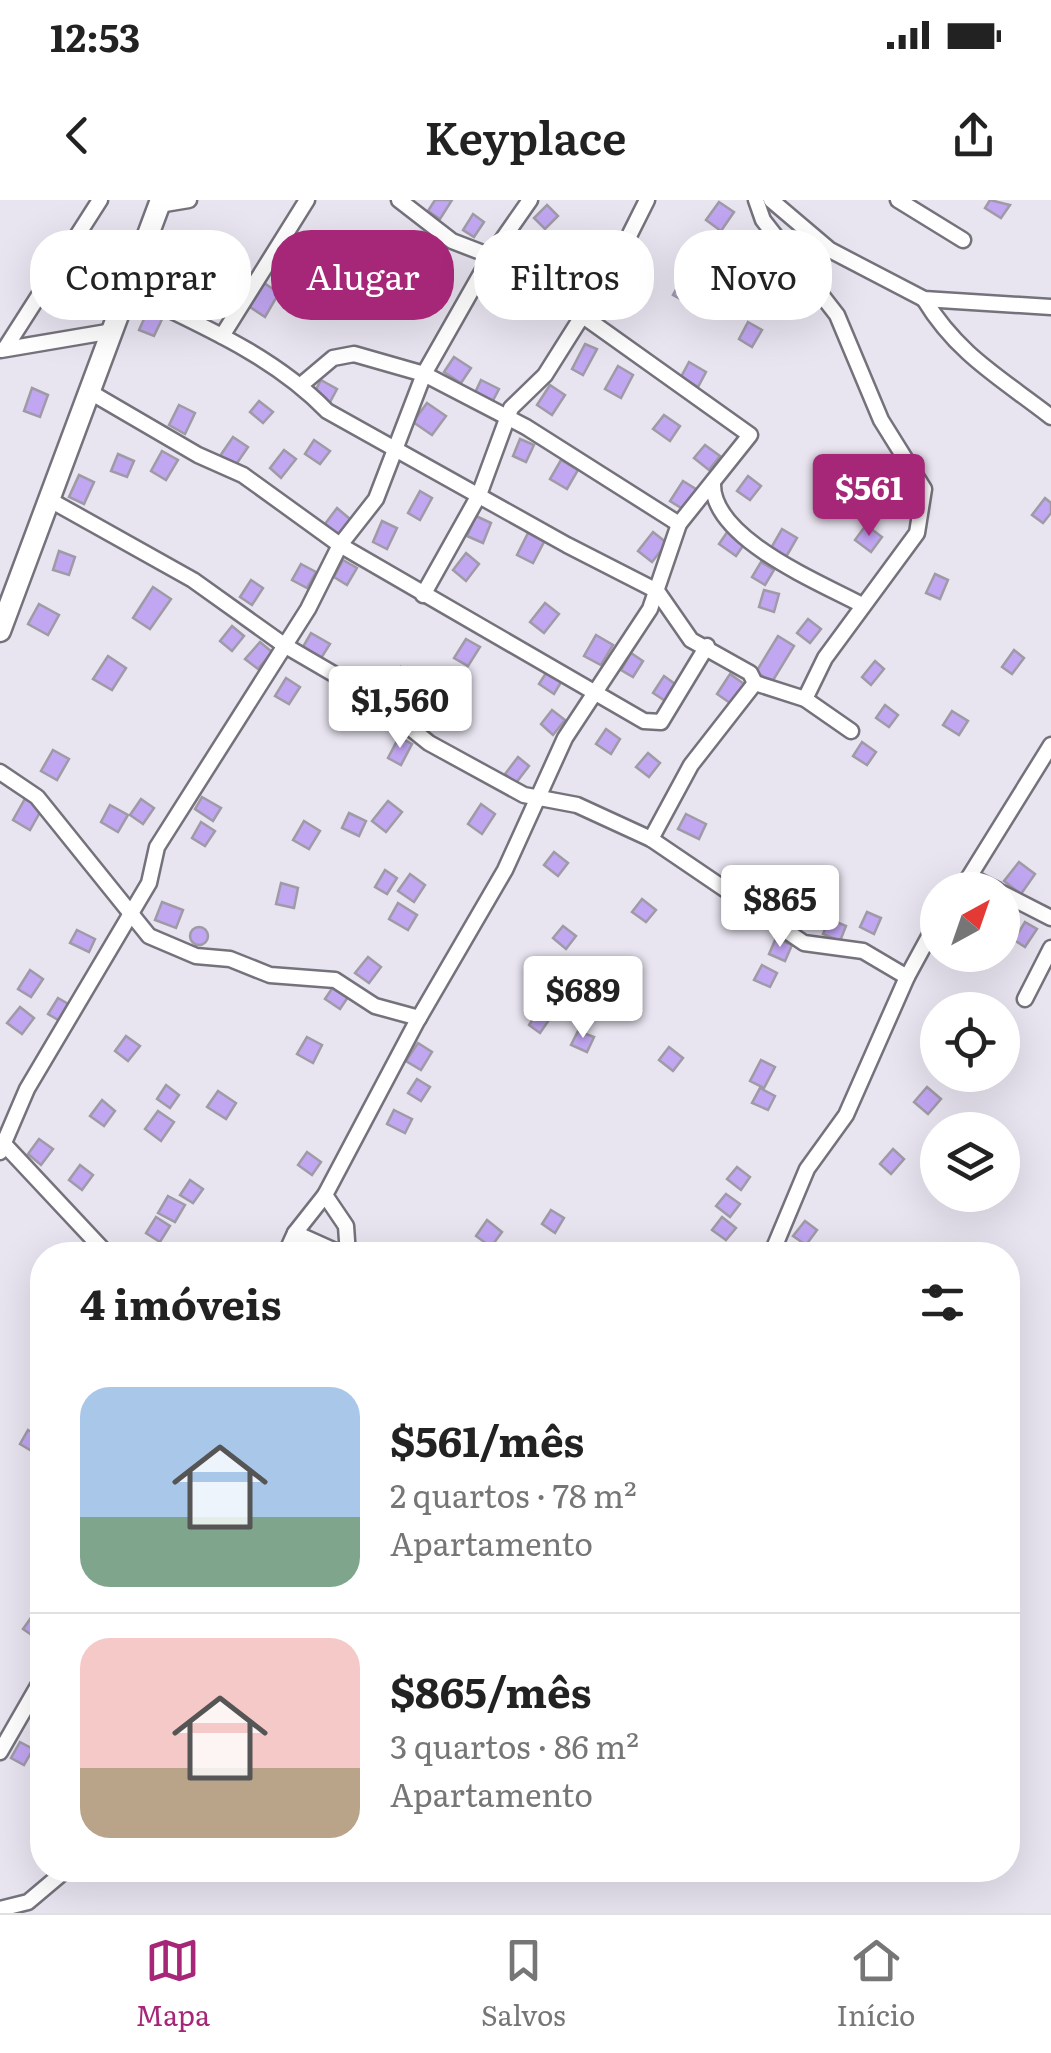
<!DOCTYPE html>
<html lang="pt">
<meta charset="utf-8">
<style>
body{margin:0;font-family:Literata,serif;background:#f2f2f2;color:#222;height:100vh;display:flex;flex-direction:column;font-size:38px;white-space:nowrap}
*{box-sizing:border-box;margin:0}
p{font-size:32px;color:#767676}
.icon{flex:none;width:55px;height:55px;fill:none;stroke:currentColor;stroke-width:2;stroke-linecap:round;stroke-linejoin:round}
.map{position:relative;flex:1;overflow:hidden}
.side{position:absolute;left:30px;top:1042px;width:990px;height:640px;display:flex;flex-direction:column;background:#fff;border-radius:40px;box-shadow:0 10px 40px #0002}
.side>*{flex:none}
.hud{position:absolute;left:30px;top:30px;width:992px;height:90px;display:flex;gap:20px}
.needle{width:65px;rotate:40deg}
.controls{position:absolute;left:920px;top:672px;display:grid;gap:20px}
.controls a{display:grid;place-items:center;width:100px;height:100px;border-radius:50%;background:#fff;box-shadow:0 10px 40px #0002;font-size:50px}
.price{position:absolute;translate:-50% -85px;padding:0 22px;border-radius:10px;background:#fff;color:#222;font-size:32px;line-height:65px;filter:drop-shadow(0 2px 5px #0008)}
.price::after{content:'';position:absolute;left:50%;top:60px;width:30px;height:22px;margin-left:-15px;background:inherit;clip-path:polygon(0 0,100% 0,50% 100%)}
.price.current{background:#a62778;color:#fff}
ul{padding:0;list-style:none}
li{display:flex;align-items:center;gap:30px;height:250px;padding:0 50px}
li+li{border-top:2px solid #e0e0e0}
li span{display:grid;place-items:center;flex:none;width:280px;height:200px;border-radius:30px;color:#555}
li>.icon{margin-inline-start:auto}
span .icon{width:120px;height:120px;fill:#fffc;stroke-width:1}
li b{font-size:42px}
h2{display:flex;justify-content:space-between;align-items:center;height:120px;padding:0 50px;font-size:42px}
.chip{padding:0 35px;border-radius:40px;background:#fff;box-shadow:0 10px 40px #0002;font-size:35px;line-height:90px}
.chip.current{background:#a62778;color:#fff}
.status{display:flex;justify-content:space-between;align-items:center;height:70px;padding:0 50px;background:#fff;direction:ltr}
.status svg{height:28px;fill:currentColor}
header{display:flex;justify-content:space-between;align-items:center;height:130px;padding:0 50px;background:#fff;font-size:45px;font-weight:600}
.menu{display:flex;justify-content:space-around;align-items:center;height:140px;border-top:2px solid #e0e0e0;background:#fff;font-size:28px;color:#767676}
.menu a{display:grid;justify-items:center;gap:5px}
.menu .current{color:#a62778}
.map>svg:first-child{display:block}
.building{fill:#c1a6f2;stroke:#9f9ba6;stroke-width:2.5}
.lines{fill:none;stroke-linecap:round;stroke-linejoin:round}
.street-casing{stroke:#75727c;stroke-width:19}
.secondary-casing{stroke:#75727c;stroke-width:25}
.street{stroke:#fff;stroke-width:14}
.secondary{stroke:#fff;stroke-width:20}
</style>
<div class="status"><b>12:53</b><svg viewBox="0 0 49 12"><path d="M0 12V9h3v3zM5 12V6h3v6zM10 12V3h3v9zM15 12V0h3v12zM26 1h20v11H26zM47 4h2v5h-2z"/></svg></div>
<header><svg class="icon" aria-label="back" viewBox="0 0 24 24"><path d="M15 5l-7 7 7 7"/></svg>Keyplace<svg class="icon" aria-label="share" viewBox="0 0 24 24"><path d="M12 15V3M7 8l5-5 5 5M5 13v7h14v-7"/></svg></header>
<div class="map">
<svg width="1051" height="1713" viewBox="0 0 1051 1713">
<rect width="100%" height="100%" fill="#e8e4f0"/>
<g class="building">
<polygon points="435,0 452,0 440,19 428,11"/>
<polygon points="990,0 1010,5 1001,18 985,8"/>
<polygon points="719,2 734,12 721,31 706,20"/>
<polygon points="547,5 558,16 545,29 534,18"/>
<polygon points="473,14 484,22 474,37 463,30"/>
<polygon points="318,36 328,46 314,59 305,48"/>
<polygon points="169,56 184,62 176,85 161,79"/>
<polygon points="333,65 347,72 337,92 322,84"/>
<polygon points="684,75 699,84 688,103 673,95"/>
<polygon points="217,78 227,86 216,101 205,93"/>
<polygon points="386,78 400,86 389,107 374,99"/>
<polygon points="261,81 279,93 265,117 247,105"/>
<polygon points="412,81 427,92 418,103 404,92"/>
<polygon points="148,110 163,117 154,136 139,130"/>
<polygon points="748,122 762,130 752,147 739,139"/>
<polygon points="585,144 597,149 583,175 572,169"/>
<polygon points="454,157 471,168 461,183 444,172"/>
<polygon points="689,162 706,172 698,187 681,177"/>
<polygon points="618,166 633,175 621,198 605,189"/>
<polygon points="321,180 337,189 330,202 314,193"/>
<polygon points="481,180 499,189 490,206 473,197"/>
<polygon points="550,185 565,195 552,215 537,205"/>
<polygon points="32,188 48,195 40,217 24,211"/>
<polygon points="259,201 273,212 263,223 250,212"/>
<polygon points="427,203 446,216 432,235 413,222"/>
<polygon points="179,205 195,213 185,234 169,225"/>
<polygon points="664,215 680,226 670,241 653,229"/>
<polygon points="233,237 248,247 235,266 220,256"/>
<polygon points="520,239 534,245 526,262 513,256"/>
<polygon points="314,240 330,251 320,264 305,254"/>
<polygon points="705,245 720,256 709,270 694,258"/>
<polygon points="284,250 296,259 281,278 270,268"/>
<polygon points="162,251 178,260 166,280 151,271"/>
<polygon points="118,254 134,261 127,277 111,271"/>
<polygon points="561,260 578,270 567,289 550,279"/>
<polygon points="885,269 903,278 895,293 878,284"/>
<polygon points="79,275 94,282 84,304 69,297"/>
<polygon points="748,276 761,286 750,300 737,291"/>
<polygon points="683,281 699,291 686,311 670,301"/>
<polygon points="420,291 432,298 420,320 408,313"/>
<polygon points="1045,298 1051,303 1051,313 1043,323 1032,315"/>
<polygon points="337,308 350,319 336,338 322,328"/>
<polygon points="476,316 491,323 483,343 467,336"/>
<polygon points="382,321 397,328 387,349 373,342"/>
<polygon points="866,325 882,337 871,352 855,340"/>
<polygon points="730,328 747,340 736,356 719,344"/>
<polygon points="782,329 797,338 786,357 771,348"/>
<polygon points="529,331 545,340 533,363 517,355"/>
<polygon points="653,332 667,343 652,362 638,351"/>
<polygon points="59,351 75,357 69,375 53,370"/>
<polygon points="466,353 479,364 466,381 453,370"/>
<polygon points="343,360 357,368 347,385 334,377"/>
<polygon points="761,362 774,370 765,385 752,377"/>
<polygon points="301,364 316,372 307,388 292,380"/>
<polygon points="935,374 948,380 940,399 926,393"/>
<polygon points="251,380 263,388 252,405 240,397"/>
<polygon points="153,387 171,399 150,429 133,418"/>
<polygon points="764,390 779,394 774,412 759,407"/>
<polygon points="545,403 559,414 544,433 530,422"/>
<polygon points="39,404 59,415 48,435 28,424"/>
<polygon points="808,419 821,429 810,443 797,433"/>
<polygon points="232,426 244,436 232,451 220,441"/>
<polygon points="311,433 330,444 318,463 300,452"/>
<polygon points="596,435 613,445 601,465 584,456"/>
<polygon points="778,436 794,446 772,482 756,472"/>
<polygon points="466,439 480,447 468,466 454,458"/>
<polygon points="260,442 272,452 258,469 245,459"/>
<polygon points="1014,450 1024,458 1012,474 1002,467"/>
<polygon points="631,453 643,461 633,477 621,470"/>
<polygon points="108,456 126,468 112,490 93,479"/>
<polygon points="875,461 884,469 871,485 862,477"/>
<polygon points="401,467 413,473 404,492 391,486"/>
<polygon points="548,470 563,479 554,494 539,484"/>
<polygon points="730,474 747,486 733,505 717,494"/>
<polygon points="664,476 678,486 667,502 653,493"/>
<polygon points="286,478 300,487 289,504 275,496"/>
<polygon points="885,505 898,515 889,527 876,518"/>
<polygon points="552,510 565,520 553,535 541,524"/>
<polygon points="952,511 968,521 959,535 943,525"/>
<polygon points="606,529 620,539 611,554 596,544"/>
<polygon points="399,537 412,544 401,565 388,558"/>
<polygon points="862,542 876,552 867,565 853,556"/>
<polygon points="53,550 69,559 57,580 41,571"/>
<polygon points="648,553 660,563 649,577 636,567"/>
<polygon points="518,557 529,566 516,583 505,574"/>
<polygon points="26,597 43,607 30,630 13,620"/>
<polygon points="202,597 221,608 213,621 195,609"/>
<polygon points="141,599 154,608 143,624 130,615"/>
<polygon points="388,601 402,612 386,632 372,621"/>
<polygon points="481,604 495,614 482,634 468,624"/>
<polygon points="110,605 128,615 118,632 101,622"/>
<polygon points="349,613 366,621 359,636 342,628"/>
<polygon points="686,614 706,624 699,639 678,629"/>
<polygon points="304,621 320,631 309,649 293,640"/>
<polygon points="201,622 215,631 205,646 192,638"/>
<polygon points="554,652 568,663 558,676 544,665"/>
<polygon points="1019,662 1035,674 1021,694 1004,681"/>
<polygon points="385,670 397,678 387,694 375,687"/>
<polygon points="410,674 425,685 414,702 398,691"/>
<polygon points="281,683 298,688 294,708 276,704"/>
<polygon points="642,699 656,710 646,722 632,712"/>
<polygon points="162,702 183,710 176,728 155,720"/>
<polygon points="398,703 417,715 408,730 389,719"/>
<polygon points="867,712 881,718 874,734 860,727"/>
<polygon points="829,719 846,726 840,741 823,734"/>
<polygon points="1025,722 1037,729 1025,747 1014,740"/>
<polygon points="563,726 576,736 566,749 553,738"/>
<circle cx="199" cy="736" r="9"/>
<polygon points="77,730 95,739 89,752 70,743"/>
<polygon points="776,738 792,745 785,761 769,754"/>
<polygon points="368,757 381,767 369,783 355,773"/>
<polygon points="762,765 777,773 770,787 754,780"/>
<polygon points="30,770 43,779 31,797 18,789"/>
<polygon points="335,784 350,794 340,809 325,799"/>
<polygon points="58,798 70,805 60,821 48,814"/>
<polygon points="20,807 34,818 22,834 7,823"/>
<polygon points="540,809 551,817 540,833 529,825"/>
<polygon points="578,831 594,837 587,852 571,845"/>
<polygon points="126,836 140,846 128,861 115,851"/>
<polygon points="307,837 322,845 313,863 297,854"/>
<polygon points="418,843 432,852 421,870 406,861"/>
<polygon points="669,847 683,858 673,871 659,860"/>
<polygon points="761,860 775,867 764,888 750,881"/>
<polygon points="417,879 430,887 421,901 408,893"/>
<polygon points="166,885 179,895 170,908 157,899"/>
<polygon points="927,887 941,899 928,914 914,902"/>
<polygon points="760,888 775,896 768,910 752,903"/>
<polygon points="218,891 236,903 226,919 207,907"/>
<polygon points="102,900 115,911 104,926 90,916"/>
<polygon points="394,910 412,919 405,933 387,924"/>
<polygon points="158,911 174,922 161,941 145,929"/>
<polygon points="39,939 53,949 41,965 28,954"/>
<polygon points="893,949 904,959 891,974 880,964"/>
<polygon points="307,952 321,962 312,975 298,965"/>
<polygon points="80,965 93,975 82,990 69,980"/>
<polygon points="737,967 750,977 741,990 727,979"/>
<polygon points="190,980 203,989 193,1003 180,995"/>
<polygon points="726,994 740,1004 730,1017 716,1006"/>
<polygon points="168,996 185,1005 175,1022 158,1013"/>
<polygon points="551,1010 564,1018 555,1033 542,1024"/>
<polygon points="156,1017 170,1026 160,1042 146,1033"/>
<polygon points="722,1017 736,1028 726,1040 712,1030"/>
<polygon points="487,1020 502,1032 491,1047 476,1036"/>
<polygon points="805,1021 817,1030 806,1045 793,1036"/>
<polygon points="28,1230 42,1238 37,1254 20,1244"/>
<polygon points="33,1415 42,1421 36,1438 23,1429"/>
<polygon points="20,1542 33,1549 24,1565 11,1558"/>
</g>
<g class="lines">
<g class="street-casing">
<g id="street">
<polyline points="756,0 763,20 837,115 881,220 924,289 917,333 825,458 805,499"/>
<polyline points="771,0 830,50 924,99 1051,107"/>
<polyline points="898,0 963,40"/>
<polyline points="159,5 189,0"/>
<path d="M128 90C198 124 273 155 327 211L567 345 657 391 691 440 750 473 755 483"/>
<path d="M924 99C958 155 1001 178 1051 217"/>
<polyline points="222,136 307,0"/>
<polyline points="6,147 100,0"/>
<polyline points="1,150 113,131"/>
<polyline points="301,185 333,158 354,154 424,174 526,227 679,324"/>
<polyline points="90,192 198,255 243,275 340,345 644,521 661,522 707,446"/>
<path d="M713 282C710 338 819 382 862 405"/>
<polyline points="50,300 193,380 284,445 368,494 429,543 524,595 577,605 651,639 804,743 863,751 907,777"/>
<polyline points="423,395 479,295 511,208 545,175 615,64 647,0"/>
<polyline points="0,572 37,597 149,736 196,756 230,759 270,775 335,780 375,806 419,818"/>
<polyline points="651,639 691,565 755,483 805,499 851,531"/>
<polyline points="971,677 997,690"/>
<polyline points="961,690 1051,545"/>
<polyline points="1002,693 1051,718"/>
<polyline points="1025,799 1051,748"/>
<polyline points="5,945 108,1055"/>
<polyline points="0,952 27,889 149,683 157,647 308,409 340,345 376,299 424,174 491,56 530,0"/>
<polyline points="325,995 416,823 505,670 565,538 650,409 679,324 750,235 583,116 491,56 452,41 399,0"/>
<polyline points="295,1033 344,1055"/>
<polyline points="285,1055 295,1033 325,995 346,1026 348,1055"/>
<polyline points="771,1055 807,969 846,915 907,777 938,720"/>
<polyline points="0,1552 42,1479"/>
<polyline points="0,1709 28,1702 66,1670"/>
</g>
</g>
<g class="secondary-casing">
<polyline id="secondary" points="0,431 161,0"/>
</g>
<use href="#street" class="street"/>
<use href="#secondary" class="secondary"/>
</g>
</svg>
<div class="controls">
<a><svg class="needle" viewBox="-14 -14 28 28"><path d="M0-13l5 13h-10z" fill="#e53935"/><path d="M0 13l5-13h-10z" fill="#767676"/></svg></a>
<a><svg class="icon" aria-label="locate" viewBox="0 0 24 24"><circle cx="12" cy="12" r="6"/><path d="M12 2v4M12 18v4M2 12h4M18 12h4"/></svg></a>
<a><svg class="icon" aria-label="layers" viewBox="0 0 24 24"><path d="M12 4l9 5-9 5-9-5zM3 14l9 5 9-5"/></svg></a>
</div>
<b class="price current" style="left:869px;top:339px">$561</b>
<b class="price" style="left:400px;top:551px">$1,560</b>
<b class="price" style="left:780px;top:750px">$865</b>
<b class="price" style="left:583px;top:841px">$689</b>
<div class="hud">
<a class="chip">Comprar</a>
<a class="chip current">Alugar</a>
<a class="chip">Filtros</a>
<a class="chip">Novo</a>
</div>
<section class="side">
<h2>4 imóveis<svg class="icon" aria-label="filters" viewBox="0 0 24 24"><path d="M4 7h16M4 17h16"/><circle cx="9" cy="7" r="2"/><circle cx="15" cy="17" r="2"/></svg></h2>
<ul>
<li><span style="background:linear-gradient(#a9c7e8 65%,#7fa58c 0)"><svg class="icon" aria-label="home" viewBox="0 0 24 24"><path d="M3 11l9-7 9 7M6 9v11h12V9"/></svg></span><div><b>$561/mês</b><p>2 quartos · 78 m²</p><p>Apartamento</p></div></li>
<li><span style="background:linear-gradient(#f6c9c9 65%,#b9a48a 0)"><svg class="icon" aria-label="home" viewBox="0 0 24 24"><path d="M3 11l9-7 9 7M6 9v11h12V9"/></svg></span><div><b>$865/mês</b><p>3 quartos · 86 m²</p><p>Apartamento</p></div></li>
</ul>
</section>
</div>
<nav class="menu">
<a class="current"><svg class="icon" aria-label="map" viewBox="0 0 24 24"><path d="M3 6l6-2 6 2 6-2v14l-6 2-6-2-6 2zM9 4v14M15 6v14"/></svg>Mapa</a>
<a><svg class="icon" aria-label="saved" viewBox="0 0 24 24"><path d="M7 4h10v16l-5-4-5 4z"/></svg>Salvos</a>
<a><svg class="icon" aria-label="home" viewBox="0 0 24 24"><path d="M3 11l9-7 9 7M6 9v11h12V9"/></svg>Início</a>
</nav>
